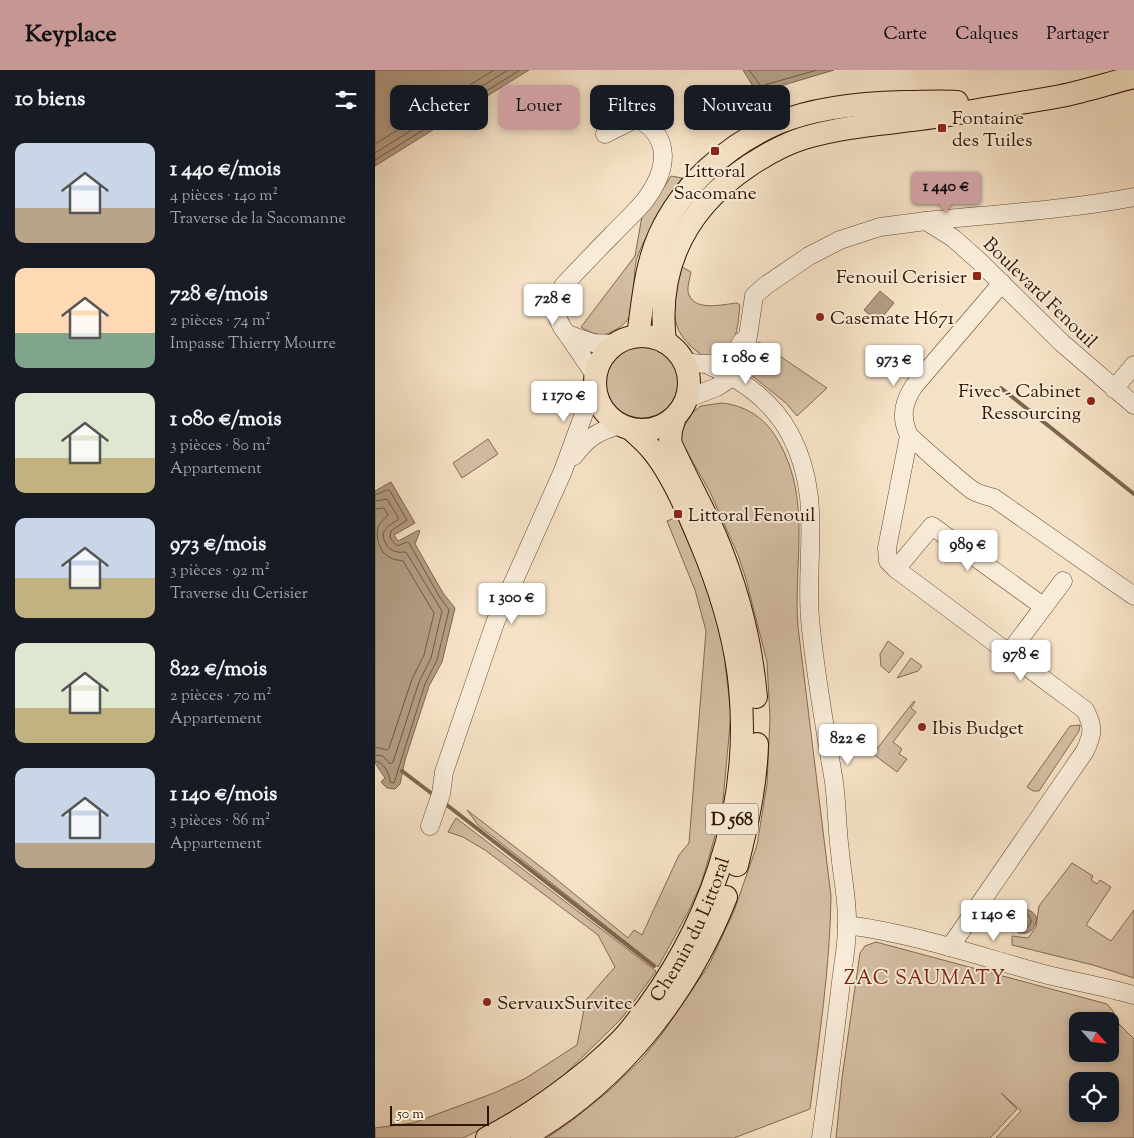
<!DOCTYPE html>
<html lang="fr">
<meta charset="utf-8">
<style>
body{margin:0;font-family:"Sorts Mill Goudy",serif;background:#242831;color:#f1f3f6;height:100vh;display:flex;flex-direction:column;font-size:19px;white-space:nowrap}
*{box-sizing:border-box;margin:0}
p{font-size:16px;color:#9ea1a6}
.icon{flex:none;width:28px;height:28px;fill:none;stroke:currentColor;stroke-width:2;stroke-linecap:round;stroke-linejoin:round}
.map{position:relative;flex:1;overflow:hidden}
.sheet{display:flex;flex-direction:column;background:#171b24;width:375px}
.sheet>*{flex:none}
.hud{position:absolute;left:15px;top:15px;width:475px;height:45px;display:flex;gap:10px}
.needle{width:32px;rotate:117deg}
.fabs{position:absolute;left:694px;top:942px;display:grid;gap:10px}
.fabs a{display:grid;place-items:center;width:50px;height:50px;border-radius:10px;background:#171b24;box-shadow:0 2px 8px #0003;font-size:25px}
.scale{position:absolute;left:15px;bottom:12px;width:99px;box-sizing:border-box;padding-left:5px;border:2px solid #311402;border-top:0;font-size:14px;line-height:18px;white-space:nowrap;color:#311402;-webkit-text-stroke:4px #f8ecd9;paint-order:stroke}
.price{position:absolute;translate:-50% -42px;padding:0 11px;border-radius:5px;background:#fff;color:#222;font-size:16px;line-height:32px;filter:drop-shadow(0 1px 2px #0008)}
.price::after{content:'';position:absolute;left:50%;top:30px;width:15px;height:11px;margin-left:-8px;background:inherit;clip-path:polygon(0 0,100% 0,50% 100%)}
.price.active{background:#c59692;color:#111}
ul{padding:0;list-style:none}
li{display:flex;align-items:center;gap:15px;height:125px;padding:0 15px}
li span{display:grid;place-items:center;flex:none;width:140px;height:100px;border-radius:10px;color:#555}
li>.icon{margin-inline-start:auto}
span .icon{width:60px;height:60px;fill:#fffc;stroke-width:1}
li b{font-size:21px}
h2{display:flex;justify-content:space-between;align-items:center;height:60px;padding:0 15px;font-size:21px}
.pill{padding:0 18px;border-radius:10px;background:#171b24;box-shadow:0 2px 8px #0003;font-size:18px;line-height:45px}
.pill.active{background:#c59692;color:#111}
header{display:flex;align-items:center;gap:30px;box-sizing:border-box;height:70px;padding:0 25px;background:#c59692;color:#111}
header strong{font-size:24px}
nav{display:flex;gap:28px;margin-inline-start:auto;font-size:18px}
main{display:flex;flex:1;min-height:0}
.map>svg:first-child{display:block}
.green{fill:#d4bea4;stroke:#826953;fill-rule:evenodd}
.water{fill:#b29b83;stroke:#7e654f}
.lines{fill:none;stroke-linecap:round;stroke-linejoin:round}
.shore{stroke:#725842;stroke-width:1}
.stream{stroke:#7e654f;stroke-width:4}
.minor-casing{stroke:#624733;stroke-width:19}
.major-casing{stroke:#311402;stroke-width:24}
.minor{stroke:#f8ecd9;stroke-width:18}
.major{stroke:#f5e1c5;stroke-width:22}
.poi-dot{fill:#8f2418;stroke:#f8ecd9;stroke-width:2}
.labels{text-anchor:middle;stroke-width:4;stroke-linejoin:round;paint-order:stroke}
.shield{fill:#f8ecd9;stroke:#6d5542;stroke-width:1}
.shield-label{font-size:18px;font-weight:bold;fill:#311402}
.poi-label{font-size:19px;fill:#311402;stroke:#f8ecd9;text-anchor:start}
.street-label{font-size:19px;fill:#311402;stroke:#f8ecd9}
.neighbourhood-label{font-size:20px;letter-spacing:1px;fill:#7a1f14;stroke:#f8ecd9}
</style>
<header>
<strong>Keyplace</strong>
<nav><a>Carte</a><a>Calques</a><a>Partager</a></nav>
</header>
<main>
<section class="sheet">
<h2>10 biens<svg class="icon" aria-label="filters" viewBox="0 0 24 24"><path d="M4 7h16M4 17h16"/><circle cx="9" cy="7" r="2"/><circle cx="15" cy="17" r="2"/></svg></h2>
<ul>
<li><span style="background:linear-gradient(#c9d6e8 65%,#b9a48a 0)"><svg class="icon" aria-label="home" viewBox="0 0 24 24"><path d="M3 11l9-7 9 7M6 9v11h12V9"/></svg></span><div><b>1 440 €/mois</b><p>4 pièces · 140 m²</p><p>Traverse de la Sacomanne</p></div></li>
<li><span style="background:linear-gradient(#ffd9b3 65%,#7fa58c 0)"><svg class="icon" aria-label="home" viewBox="0 0 24 24"><path d="M3 11l9-7 9 7M6 9v11h12V9"/></svg></span><div><b>728 €/mois</b><p>2 pièces · 74 m²</p><p>Impasse Thierry Mourre</p></div></li>
<li><span style="background:linear-gradient(#dfe7d0 65%,#c2b280 0)"><svg class="icon" aria-label="home" viewBox="0 0 24 24"><path d="M3 11l9-7 9 7M6 9v11h12V9"/></svg></span><div><b>1 080 €/mois</b><p>3 pièces · 80 m²</p><p>Appartement</p></div></li>
<li><span style="background:linear-gradient(#c9d6e8 60%,#c2b280 0)"><svg class="icon" aria-label="home" viewBox="0 0 24 24"><path d="M3 11l9-7 9 7M6 9v11h12V9"/></svg></span><div><b>973 €/mois</b><p>3 pièces · 92 m²</p><p>Traverse du Cerisier</p></div></li>
<li><span style="background:linear-gradient(#dfe7d0 65%,#c2b280 0)"><svg class="icon" aria-label="home" viewBox="0 0 24 24"><path d="M3 11l9-7 9 7M6 9v11h12V9"/></svg></span><div><b>822 €/mois</b><p>2 pièces · 70 m²</p><p>Appartement</p></div></li>
<li><span style="background:linear-gradient(#c9d6e8 75%,#b9a48a 0)"><svg class="icon" aria-label="home" viewBox="0 0 24 24"><path d="M3 11l9-7 9 7M6 9v11h12V9"/></svg></span><div><b>1 140 €/mois</b><p>3 pièces · 86 m²</p><p>Appartement</p></div></li>
</ul>
</section>
<div class="map">
<svg width="759" height="1068" viewBox="0 0 759 1068">
<rect width="100%" height="100%" fill="#f5e1c5"/>
<filter id="stains"><feTurbulence type="fractalNoise" baseFrequency=".004" numOctaves="4"/><feColorMatrix values="0 0 0 0 .2 0 0 0 0 .09 0 0 0 0 .02 0 0 0 .5 -.17"/></filter>
<radialGradient id="worn" r=".72"><stop offset=".6" stop-color="#630" stop-opacity="0"/><stop offset="1" stop-color="#630" stop-opacity=".3"/></radialGradient>
<g class="green">
<path d="M296 106 307 108C290 133 274 158 263 185 256 203 262 237 253 249 250 254 244 258 238 261 227 268 217 264 206 257L260 186 267 146 277 136Z"/>
<path d="M307 197 316 202C315 209 311 219 314 225 321 242 349 234 362 233L365 235C363 252 363 276 345 284 341 286 334 286 330 287 290 261 298 238 306 198Z"/>
<polygon points="384,272 452,318 422,346 411,333 376,305 376,298"/>
<circle cx="267" cy="312" r="36"/>
<path d="M347 333C373 336 391 349 404 372 437 431 418 493 423 557L456 826C455 899 444 968 435 1039L359 1068H172L199 1049 236 1019 267 989 287 964 334 895 359 841 382 775 392 714 395 648 392 592 371 509 363 485 335 422 306 371 307 360 318 342 326 336Z"/>
<polygon points="113,369 123,384 87,408 78,393"/>
<polygon points="302,447 326,501 347,567 356,644 347,741 334,787 326,814 314,840 283,897 103,755 92,740 175,804 253,868 259,860 267,865 304,785 314,773 331,561 320,520 292,451"/>
<polygon points="513,571 529,583 514,603 506,596 505,584"/>
<polygon points="536,588 547,596 543,601 522,608"/>
<polygon points="539,631 540,632 536,638 541,642 518,672 527,679 524,684 532,689 522,702 498,684"/>
<polygon points="705,655 704,661 664,721 658,721 652,717 695,656"/>
<polygon points="81,748 281,901 247,948 178,1016 133,1046 88,1068 0,1068 0,1058 38,1053 119,1023 151,1008 202,975 211,930 240,897 223,865 110,780 88,767 73,762"/>
<polygon points="697,793 718,806 716,810 722,814 725,810 736,817 711,855 736,871 759,840 759,908 718,895 637,875 637,866 653,868 661,857 664,836"/>
<path d="M501 872 732 934 738 941 743 953 759 969V1068H621L646 1041 626 1023 642 1039 615 1068H461L467 1008 485 883 490 876ZM702 951H735V984H702ZM702 1011H735V1044H702Z"/>
</g>
<g class="water">
<polygon points="0,0 154,0 0,96"/>
<polygon points="368,0 459,0 382,23"/>
<polygon points="505,221 519,233 503,252 489,240"/>
<polygon points="16,412 40,453 19,465 23,471 44,460 45,461 40,474 68,523 80,538 67,592 54,616 30,690 25,714 20,719 12,718 6,712 10,708 0,693 0,421"/>
<path d="M646 839C654 839 658 841 662 848 656 883 614 849 646 839Z"/>
</g>
<g class="lines">
<g class="shore">
<polyline points="374,0 386,16 442,0"/>
<polyline points="0,74 119,0"/>
<polyline points="0,83 133,0"/>
<polyline points="0,90 145,0"/>
<path d="M0 425 12 420 15 421 32 450 16 461 15 468 22 476 32 472 34 473 64 526 74 540 62 590 50 614 19 713 15 712C15 704 9 692 0 691"/>
<path d="M0 431 12 429 23 447V450C14 455 4 461 10 472 12 476 15 480 19 481 23 483 28 482 31 482L67 541 56 588 44 612 18 692 15 694 8 686 0 685"/>
<path d="M0 439 9 438 13 445C10 449 5 452 3 457 0 468 5 484 16 488 19 490 24 490 28 491L59 543 49 585 37 609 14 678 12 680 0 677"/>
<circle cx="648" cy="851" r="8"/>
</g>
<g class="stream">
<polyline points="626,318 759,424"/>
<polyline points="27,701 60,726"/>
<polyline points="68,732 279,896"/>
</g>
<g class="minor-casing">
<g id="minor">
<path d="M551 151C620 144 691 140 759 127"/>
<path d="M627 213 539 316C529 331 525 346 533 363 535 368 590 415 597 420 603 424 612 426 619 428L759 526"/>
<path d="M192 264C179 248 177 232 189 215 205 198 221 181 237 165 248 153 261 142 271 129 293 99 297 67 262 48L230 64"/>
<path d="M310 292C334 295 356 298 367 271"/>
<path d="M335 296C368 310 397 331 415 364 448 426 430 484 435 549 440 604 450 658 459 712 462 735 462 759 465 782 467 806 473 831 472 856 472 877 467 900 465 921 459 970 453 1019 446 1068"/>
<polyline points="220,305 192,264 218,273 240,274"/>
<polyline points="739,319 759,295"/>
<polyline points="311,329 342,317 357,307 371,279 379,226 390,216 434,186 465,170 505,157 551,151 578,168 604,191 687,273 759,335"/>
<path d="M534 366 512 478 513 491 521 499 710 640C719 657 718 664 710 681L575 877"/>
<path d="M199 386C212 368 223 361 245 355"/>
<polyline points="521,499 557,456 669,537"/>
<polyline points="634,583 688,511"/>
<polyline points="55,756 66,724 69,702 120,553 188,401 219,316"/>
<path d="M472 855C541 864 606 887 673 905 702 912 731 917 759 925"/>
</g>
</g>
<g class="major-casing">
<g id="major">
<circle cx="267" cy="313" r="47"/>
<path d="M263 266C268 232 270 198 284 166 307 115 352 75 403 53 441 37 487 33 529 32 547 32 565 31 582 32"/>
<path d="M290 272C281 196 312 137 375 95 392 84 409 74 429 68 475 54 526 53 574 45 611 38 649 33 686 26 710 21 735 13 759 7"/>
<path d="M300 347 296 360 295 372C309 404 326 434 340 465 362 517 376 570 381 627"/>
<path d="M362 795C372 755 381 715 382 674"/>
<path id="s1" d="M112 1068C150 1049 183 1025 216 998 229 986 244 974 255 960 333 864 377 742 365 617 361 573 348 529 332 488 319 456 299 406 277 380 271 372 263 366 256 359"/>
<path d="M147 1068C242 1014 311 928 351 827"/>
</g>
</g>
<use href="#minor" class="minor"/>
<use href="#major" class="major"/>
</g>
<g class="poi-dot">
<rect x="562" y="53" width="10" height="10" rx="2.5"/>
<rect x="335" y="76" width="10" height="10" rx="2.5"/>
<rect x="597" y="201" width="10" height="10" rx="2.5"/>
<circle cx="445" cy="247" r="5"/>
<circle cx="716" cy="331" r="5"/>
<rect x="298" y="439" width="10" height="10" rx="2.5"/>
<circle cx="547" cy="657" r="5"/>
<circle cx="112" cy="932" r="5"/>
</g>
<g class="labels">
<rect class="shield" x="331" y="733.5" width="52" height="31" rx="4"/>
<g class="shield-label">
<text x="357" y="755">D 568</text>
</g>
<g class="poi-label">
<text x="577" y="54">Fontaine<tspan x="577" dy="22">des Tuiles</tspan></text>
<text x="340" y="107" text-anchor="middle">Littoral<tspan x="340" dy="22">Sacomane</tspan></text>
<text x="592" y="213" text-anchor="end">Fenouil Cerisier</text>
<text x="455" y="254">Casemate H671</text>
<text x="706" y="327" text-anchor="end">Fivec - Cabinet<tspan x="706" dy="22">Ressourcing</tspan></text>
<text x="313" y="451">Littoral Fenouil</text>
<text x="557" y="664">Ibis Budget</text>
<text x="122" y="939">ServauxSurvitec</text>
</g>
<g class="street-label">
<text transform="translate(666 222) rotate(44)" y="7">Boulevard Fenouil</text>
<text dy="7" stroke="none"><textPath href="#s1" startOffset="298">Chemin du Littoral</textPath></text>
</g>
<g class="neighbourhood-label">
<text x="550" y="914">ZAC SAUMATY</text>
</g>
</g>
<rect width="100%" height="100%" filter="url(#stains)"/>
<rect width="100%" height="100%" fill="url(#worn)"/>
</svg>
<div class="fabs">
<a><svg class="needle" viewBox="-14 -14 28 28"><path d="M0-13l5 13h-10z" fill="#e53935"/><path d="M0 13l5-13h-10z" fill="#9ea1a6"/></svg></a>
<a><svg class="icon" aria-label="locate" viewBox="0 0 24 24"><circle cx="12" cy="12" r="6"/><path d="M12 2v4M12 18v4M2 12h4M18 12h4"/></svg></a>
</div>
<div class="scale">50 m</div>
<b class="price active" style="left:571px;top:144px">1 440 €</b>
<b class="price" style="left:178px;top:256px">728 €</b>
<b class="price" style="left:371px;top:315px">1 080 €</b>
<b class="price" style="left:519px;top:317px">973 €</b>
<b class="price" style="left:189px;top:353px">1 170 €</b>
<b class="price" style="left:593px;top:502px">989 €</b>
<b class="price" style="left:137px;top:555px">1 300 €</b>
<b class="price" style="left:646px;top:612px">978 €</b>
<b class="price" style="left:473px;top:696px">822 €</b>
<b class="price" style="left:619px;top:872px">1 140 €</b>
<div class="hud">
<a class="pill">Acheter</a>
<a class="pill active">Louer</a>
<a class="pill">Filtres</a>
<a class="pill">Nouveau</a>
</div>
</div>
</main>
